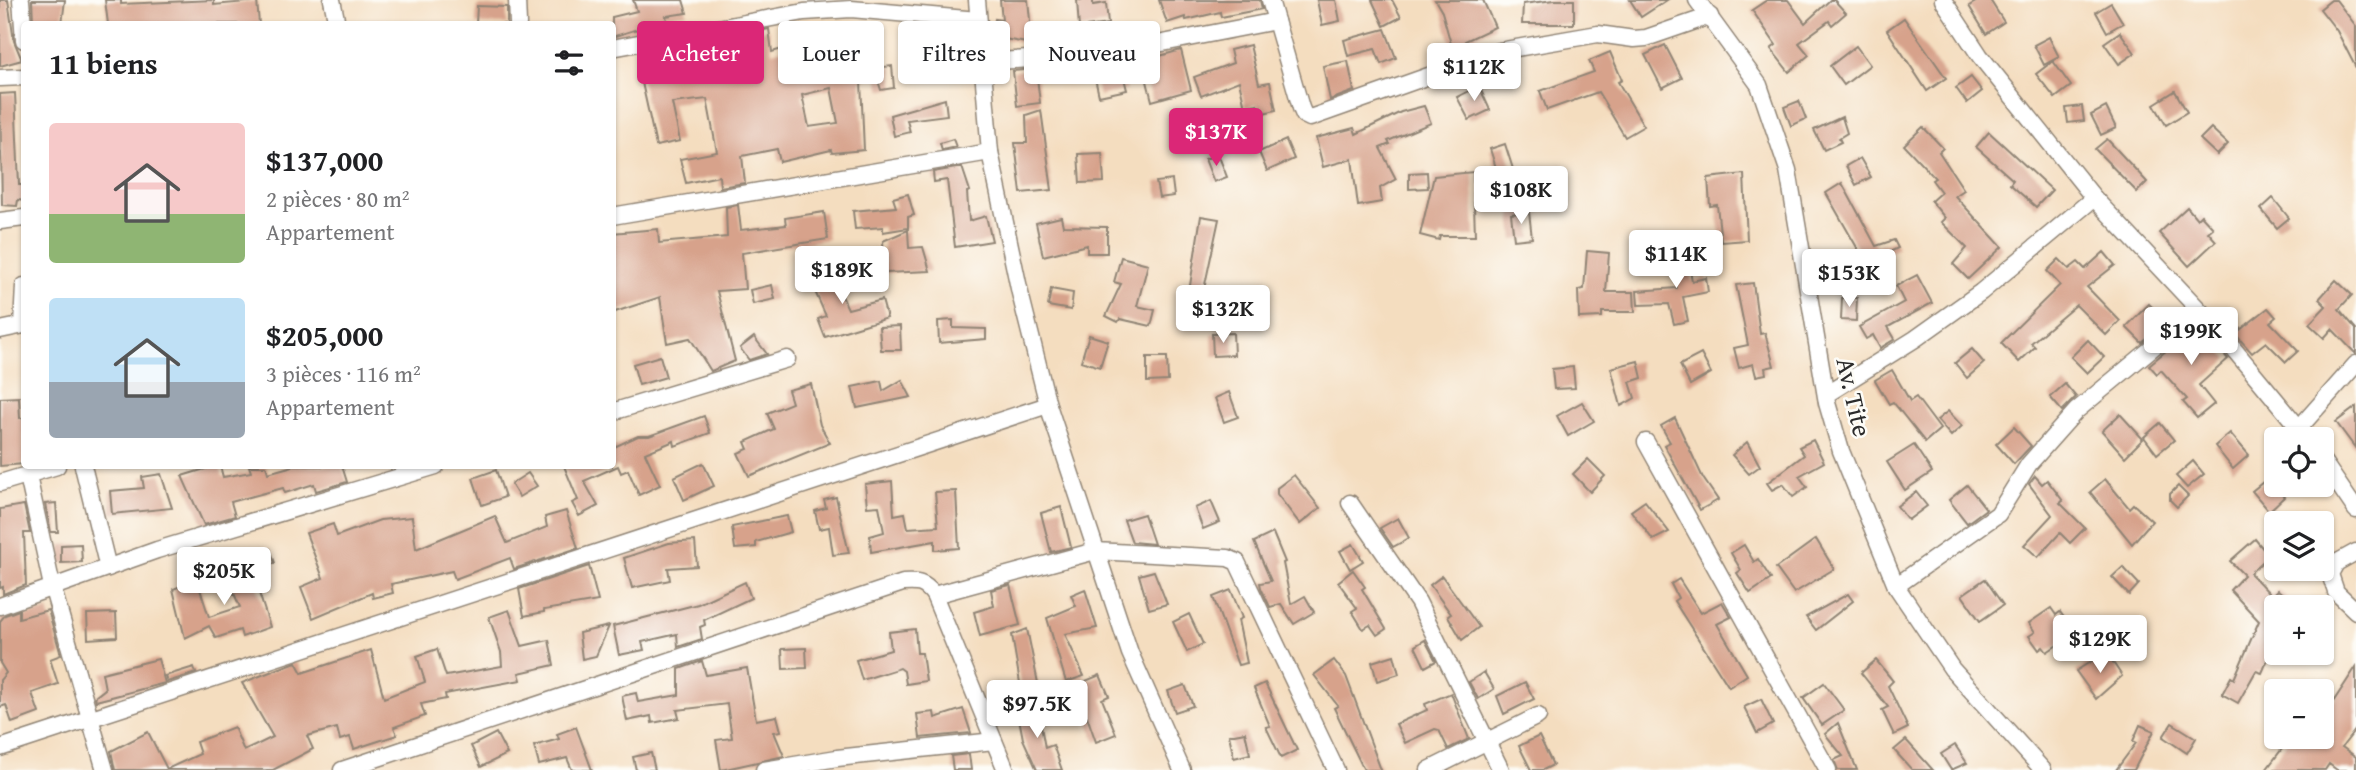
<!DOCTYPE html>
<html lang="fr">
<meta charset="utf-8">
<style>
body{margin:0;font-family:"Gentium Book Plus",serif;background:#f2f2f2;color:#202124;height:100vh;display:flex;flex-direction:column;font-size:26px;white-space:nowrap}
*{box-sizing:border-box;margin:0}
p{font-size:23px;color:#757577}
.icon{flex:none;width:38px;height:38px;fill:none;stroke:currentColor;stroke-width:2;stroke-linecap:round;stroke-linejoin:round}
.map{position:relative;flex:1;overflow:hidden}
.details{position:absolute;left:21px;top:21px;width:595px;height:448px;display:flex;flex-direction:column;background:#fff;border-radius:7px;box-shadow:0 2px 5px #0004}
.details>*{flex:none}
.hud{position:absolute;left:637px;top:21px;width:665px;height:63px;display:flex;gap:14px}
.fabs{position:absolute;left:2264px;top:427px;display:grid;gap:14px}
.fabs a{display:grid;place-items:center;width:70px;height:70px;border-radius:7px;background:#fff;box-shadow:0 2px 5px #0004;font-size:35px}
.price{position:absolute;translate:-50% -60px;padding:0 16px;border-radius:7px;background:#fff;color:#222;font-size:23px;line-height:46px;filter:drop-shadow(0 2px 4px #0008)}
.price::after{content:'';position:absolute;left:50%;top:42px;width:21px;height:16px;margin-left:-10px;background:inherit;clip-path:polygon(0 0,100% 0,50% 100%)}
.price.selected{background:#db2777;color:#fff}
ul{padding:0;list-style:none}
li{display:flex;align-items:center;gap:21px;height:175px;padding:0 28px}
li span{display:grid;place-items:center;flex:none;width:196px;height:140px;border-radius:7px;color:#555}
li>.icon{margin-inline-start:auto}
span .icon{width:84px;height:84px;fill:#fffc;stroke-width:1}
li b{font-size:30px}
h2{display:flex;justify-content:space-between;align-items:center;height:84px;padding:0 28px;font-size:30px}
.chip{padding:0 24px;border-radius:7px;background:#fff;box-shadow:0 2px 5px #0004;font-size:24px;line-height:63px}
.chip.selected{background:#db2777;color:#fff}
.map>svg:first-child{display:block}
.building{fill:#d7a28b;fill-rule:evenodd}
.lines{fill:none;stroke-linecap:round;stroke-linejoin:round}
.minor-casing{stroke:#908475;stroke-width:19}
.minor{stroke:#fff;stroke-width:16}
.labels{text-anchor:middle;stroke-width:5;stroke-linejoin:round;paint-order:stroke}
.street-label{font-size:26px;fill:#2b2b2b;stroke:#fdfcf7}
</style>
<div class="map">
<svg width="2356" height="770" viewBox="0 0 2356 770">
<rect width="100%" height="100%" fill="#fdfcf7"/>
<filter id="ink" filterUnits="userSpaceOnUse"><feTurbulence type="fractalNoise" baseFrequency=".0143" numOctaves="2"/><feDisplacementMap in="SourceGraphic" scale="14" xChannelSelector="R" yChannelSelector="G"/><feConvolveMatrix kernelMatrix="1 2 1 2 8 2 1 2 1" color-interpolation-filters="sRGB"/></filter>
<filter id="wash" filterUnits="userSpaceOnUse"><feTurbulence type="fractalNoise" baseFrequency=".00686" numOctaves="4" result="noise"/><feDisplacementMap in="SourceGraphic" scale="28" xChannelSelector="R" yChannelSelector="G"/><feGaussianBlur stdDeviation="1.57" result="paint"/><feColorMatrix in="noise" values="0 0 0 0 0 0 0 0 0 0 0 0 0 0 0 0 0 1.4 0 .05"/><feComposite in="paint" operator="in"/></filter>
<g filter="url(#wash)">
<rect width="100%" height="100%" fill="#f4ddbf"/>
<g id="blocks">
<g class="building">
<polygon points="0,0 8,0 14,41 22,60 0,66"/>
<polygon points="32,0 65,0 62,24 33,21"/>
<polygon points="105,0 121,0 121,4 214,0 214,5 257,1 259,24 108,24"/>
<polygon points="633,0 683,0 687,13 666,16 667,20 612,37 612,17 637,11"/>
<polygon points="1000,0 1028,0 1030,20 1027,43 992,37 995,19 1002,20"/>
<polygon points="1077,0 1093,0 1093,5 1106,3 1108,24 1079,28"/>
<polygon points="1159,0 1260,0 1262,9 1221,17 1220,12 1186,20 1185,17 1167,23"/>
<polygon points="1317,0 1336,0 1340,21 1322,25"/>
<polygon points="1372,0 1392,0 1401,17 1384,26"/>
<polygon points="1435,0 1483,0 1495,27 1465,41 1467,48 1453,51 1442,12"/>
<polygon points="1554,0 1574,0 1574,24 1522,24 1523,4"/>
<polygon points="1630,0 1667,0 1641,17"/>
<polygon points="1767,0 1788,0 1805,23 1830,0 1834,0 1846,13 1832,25 1829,21 1799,43 1809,55 1789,72 1771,49 1776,45 1752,10"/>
<polygon points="1979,0 1990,0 2004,22 1986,34 1969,6"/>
<polygon points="2331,0 2336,0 2356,26 2356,68 2337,31 2320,9"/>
<polygon points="2111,3 2123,23 2107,32 2096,12"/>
<polygon points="477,6 507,7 507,24 476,24"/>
<polygon points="1904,18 1946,78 1927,91 1887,30"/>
<path d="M769 29 772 52 800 44 809 78 833 74 837 31 858 33 855 69 865 68 867 80 861 81 864 150 832 153 831 150 780 162 777 149 742 156 745 183 720 187 719 176 686 183 680 159 717 152 707 99 672 103 680 141 656 146 639 69 666 66 665 57 684 55 685 62 691 61V66L752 55 749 33ZM831 88 838 123 809 127 802 95Z"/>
<polygon points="1385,29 1396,58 1381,64 1375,49 1348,56 1344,40"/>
<polygon points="2120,32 2135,53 2119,64 2104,43"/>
<polygon points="2049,37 2059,57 2044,65 2034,45"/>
<polygon points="959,43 961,77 932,78 931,66 918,67 916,46"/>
<polygon points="1250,45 1259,84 1270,82 1276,110 1259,114 1257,104 1245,107 1239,81 1201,96 1194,77 1233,63 1230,50"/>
<polygon points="1665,45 1682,78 1662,88 1645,55"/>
<polygon points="1856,46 1870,65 1844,85 1830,66"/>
<polygon points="1181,50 1191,90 1152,101 1146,77 1153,75 1149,59"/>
<polygon points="1610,52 1622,80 1618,82 1644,126 1625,137 1598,92 1547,110 1540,91 1594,72 1589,61"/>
<polygon points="1348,61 1354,91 1330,100 1323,66"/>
<polygon points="2053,61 2071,86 2055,98 2036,74"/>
<polygon points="1120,62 1127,90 1099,96 1092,65"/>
<polygon points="892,66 894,88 881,90 874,68"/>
<polygon points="1036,69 1040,103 1017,106 1013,71"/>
<polygon points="1971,77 1982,91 1967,103 1956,88"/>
<polygon points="1479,86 1490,110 1469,120 1457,97"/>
<polygon points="2175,91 2187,112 2166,125 2154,104"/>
<polygon points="15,93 19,185 24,185 24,201 18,200 17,206 2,205 0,94"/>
<polygon points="945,99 947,115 907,120 910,132 894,136 890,115"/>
<polygon points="1799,101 1806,119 1791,126 1784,107"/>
<polygon points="1424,106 1431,123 1388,141 1390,144 1380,148 1396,179 1380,188 1382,202 1358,206 1352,159 1323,167 1316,138 1354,128 1356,134 1401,112"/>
<polygon points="2082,106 2084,121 2068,123 2066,108"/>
<polygon points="2106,107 2116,128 2101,135 2091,115"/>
<polygon points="1041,110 1052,190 1021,193 1015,143 1027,143 1026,115"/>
<polygon points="1842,117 1847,133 1839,138 1841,142 1824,150 1814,130"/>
<polygon points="1923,127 1943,148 1939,152 1964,190 1955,196 2002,247 1968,279 1953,264 1967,248 1941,222 1945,218 1931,201 1941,192 1932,180 1935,178 1904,145"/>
<polygon points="2211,128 2228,144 2217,155 2200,139"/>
<polygon points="1989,132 2052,190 2036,207 2010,184 2013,180 1976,147"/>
<polygon points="953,139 956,147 942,150 940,143"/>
<polygon points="2107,139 2147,182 2137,192 2095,149"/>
<polygon points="1286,140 1294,159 1267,171 1259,152"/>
<polygon points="1505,144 1513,169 1498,174 1490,149"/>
<polygon points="1102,153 1104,182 1080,183 1078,154"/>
<polygon points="1218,154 1227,177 1214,182 1205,159"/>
<polygon points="1860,158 1871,177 1856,185 1846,166"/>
<polygon points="962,167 970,191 967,192 969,221 986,216 992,241 955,247 947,180 934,182 933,172"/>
<polygon points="1427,172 1428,188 1409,189 1409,173"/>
<polygon points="1473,172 1475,236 1440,236 1439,240 1420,235 1434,176"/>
<polygon points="1744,174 1747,240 1721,242 1717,205 1710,206 1708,178"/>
<polygon points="1172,180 1174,196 1159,198 1156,182"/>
<polygon points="1842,183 1876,246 1894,240 1898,248 1832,280 1826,262 1859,251 1826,193"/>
<polygon points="908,194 914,215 908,217 908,228 883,232 883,227 855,229 853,211 896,207 893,198"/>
<polygon points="2273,198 2289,218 2277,228 2261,209"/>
<polygon points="738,205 741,230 786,225 785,218 824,212 828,239 742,253 745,289 717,291 735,361 711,371 690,338 667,343 660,297 612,313 612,233 658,229 659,243 727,237 726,207"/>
<polygon points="2187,207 2197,219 2201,215 2213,228 2208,232 2216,241 2189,266 2159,233"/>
<polygon points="1529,212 1532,238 1514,240 1511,214"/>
<polygon points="1201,216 1219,219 1203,294 1189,292"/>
<polygon points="1061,217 1063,226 1107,227 1107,253 1087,253 1087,245 1043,256 1036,223"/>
<polygon points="908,230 909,248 923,247 930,271 885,273 883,241"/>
<polygon points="1587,251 1609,253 1606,292 1634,292 1635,312 1602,312 1602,317 1579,318 1578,290 1584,289"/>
<polygon points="1687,252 1692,281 1706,278 1708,292 1683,297 1688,321 1674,324 1669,304 1638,305 1637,291 1677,288 1671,255"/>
<polygon points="2104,252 2115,265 2087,287 2120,321 2106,335 2076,305 2031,343 2035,347 2019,362 2001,343 2060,285 2047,271 2059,259 2069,269 2078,262 2085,269"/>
<polygon points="1121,257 1148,264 1137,306 1155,310 1151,326 1120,319 1118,322 1106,316 1121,284 1114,282"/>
<polygon points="828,266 848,309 882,300 887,318 825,337 818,319 826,316 808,276"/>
<polygon points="1917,275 1932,303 1888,327 1895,339 1880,348 1873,335 1866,339 1859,327 1904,302 1896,286"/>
<polygon points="2336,280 2352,295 2339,309 2356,329 2356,354 2332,329 2324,338 2309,324 2326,306 2319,299"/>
<polygon points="1753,283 1760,334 1765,333 1774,366 1765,368 1766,374 1756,376 1753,364 1739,368 1734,348 1748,345 1736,285"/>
<polygon points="772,285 775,299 753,304 750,290"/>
<polygon points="1051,289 1073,293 1071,310 1048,306"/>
<polygon points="1842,298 1857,298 1856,321 1841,320"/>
<polygon points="2149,304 2167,322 2142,343 2126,327"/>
<polygon points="2268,308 2276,317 2270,322 2298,351 2286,362 2266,342 2252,353 2235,334"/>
<polygon points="953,320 953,328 986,329 986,339 939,343 938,321"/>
<polygon points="2198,324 2228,359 2199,385 2214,404 2197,418 2183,402 2187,399 2161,370 2157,374 2149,365"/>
<polygon points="900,326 901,350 881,350 879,327"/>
<polygon points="1233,333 1234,355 1213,356 1212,334"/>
<polygon points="1089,335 1108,341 1100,367 1081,361"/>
<polygon points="754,337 767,354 749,360 740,348"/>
<polygon points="2088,340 2104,357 2087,373 2071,357"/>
<polygon points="1972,349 1984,363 1967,378 1955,363"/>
<polygon points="1701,354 1711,373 1690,385 1680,365"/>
<polygon points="660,356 666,377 639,385 633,364"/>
<polygon points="1147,357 1167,357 1168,381 1147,382"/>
<polygon points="1638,361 1642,378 1630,382 1635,398 1621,406 1611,368"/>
<polygon points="1573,367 1575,388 1554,389 1552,369"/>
<polygon points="1892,370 1910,401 1916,397 1940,429 1925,442 1893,402 1889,404 1875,380"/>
<polygon points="902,380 911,397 857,408 852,387 881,381 883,391"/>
<polygon points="811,384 820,425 830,443 749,476 738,453 748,449 745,442 774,429 767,413 792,403 788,390"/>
<polygon points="2065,384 2076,397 2062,411 2050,397"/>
<polygon points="1229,392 1238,417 1224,422 1215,398"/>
<polygon points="19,397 20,418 24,418 24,464 0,466 0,398"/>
<polygon points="1582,402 1594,421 1568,436 1557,416"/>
<polygon points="2356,407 2356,449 2336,422"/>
<polygon points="1948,411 1962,426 1951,436 1937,420"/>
<polygon points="2120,414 2143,439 2125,457 2102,431"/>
<polygon points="704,416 710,433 675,446 674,441 645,453 660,485 639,495 628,470 621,473 618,466 584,481 598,506 579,516 572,503 578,500 564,466 612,466 612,448 638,436 649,436"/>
<polygon points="1675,418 1703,478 1718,500 1700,510 1664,445 1670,442 1661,426"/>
<polygon points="2160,423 2174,440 2157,454 2144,437"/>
<polygon points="2014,427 2031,446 2014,464 1996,444"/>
<polygon points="2230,433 2249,455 2233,469 2215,446"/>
<polygon points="1813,440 1824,462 1799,476 1807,487 1793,497 1783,484 1772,490 1767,483 1804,455 1799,447"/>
<polygon points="1747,442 1760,466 1749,474 1732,455"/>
<polygon points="1914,445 1932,472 1905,490 1887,462"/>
<polygon points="1588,459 1605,476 1590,492 1573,474"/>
<polygon points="2193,461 2204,474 2187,488 2176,476"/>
<polygon points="703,463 714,486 684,500 674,477"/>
<polygon points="215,466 220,466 223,477 251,472 249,466 266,466 268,473 293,466 342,466 347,482 316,491 314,484 285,493 283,488 231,502 235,516 204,525 182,476"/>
<polygon points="496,470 505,497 482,505 473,478"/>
<polygon points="528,473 537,486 519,497 511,484"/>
<polygon points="161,474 172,508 112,514 110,491 144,488 142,477"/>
<polygon points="1294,475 1320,508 1300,524 1277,494 1277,488"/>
<polygon points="2035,476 2042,484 2047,480 2063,501 2060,503 2085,528 2070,543 2060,533 2038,557 2024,545 2052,515 2029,484"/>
<polygon points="2268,478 2284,497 2269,511 2252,491"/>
<polygon points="2105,479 2129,508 2133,504 2152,521 2132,544 2090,492"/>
<polygon points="892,481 894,515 905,513 908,528 938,526 935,492 956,491 959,548 935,550 935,541 871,552 870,536 884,532 879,506 867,507 865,484"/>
<polygon points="1967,485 1986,509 1967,523 1949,500"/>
<polygon points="2178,486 2188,496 2177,507 2170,500 2170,494"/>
<polygon points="1916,492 1927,506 1908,520 1897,506"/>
<polygon points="836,497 849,553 833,555 829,527 819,529 815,511 826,508 824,500"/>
<polygon points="1211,501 1220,522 1203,529 1195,508"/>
<polygon points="1645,501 1669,532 1653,540 1631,511"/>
<polygon points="56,503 58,532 51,532 45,504"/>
<polygon points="24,505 30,533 24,533 26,585 3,594 3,587 0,588 0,509"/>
<polygon points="1061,507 1071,547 1051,552 1041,513"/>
<polygon points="566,511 578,548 514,569 510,558 455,579 452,571 391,584 393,593 373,598 372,593 313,618 301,587 323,578 306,533 333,524 337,536 380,520 412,517 416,549 495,516 507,543 547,527 545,517"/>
<polygon points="1144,514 1154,544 1132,542 1124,520"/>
<polygon points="787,516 791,532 756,542 756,547 735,549 732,527"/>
<polygon points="1398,518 1409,538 1393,547 1380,528"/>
<polygon points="1273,533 1285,562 1283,563 1291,604 1305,596 1314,612 1294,624 1281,604 1270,607 1261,588 1260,583 1271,581 1254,542"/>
<polygon points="1816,539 1834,569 1794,593 1776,568"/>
<polygon points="2255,539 2269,556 2250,573 2272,596 2278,590 2297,607 2277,607 2277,638 2262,673 2256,671 2238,703 2222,694 2231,677 2234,679 2259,621 2230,590 2244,575 2230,561"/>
<polygon points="695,541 697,566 668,568 670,580 632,588 624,558 669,543"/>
<polygon points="81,544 82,562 61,563 61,545"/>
<polygon points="1353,544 1363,561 1350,569 1340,551"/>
<polygon points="1744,545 1754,562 1758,559 1771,579 1750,593 1737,573 1741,570 1731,553"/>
<polygon points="270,549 275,563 262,568 256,554"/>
<polygon points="249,562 270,627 242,637 240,630 216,638 209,626 185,638 173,589 197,580 209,617 240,607 225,573"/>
<polygon points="589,566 598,601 544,610 544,612 524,616 519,589"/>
<polygon points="2123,567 2139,584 2129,595 2112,577"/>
<polygon points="1353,570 1365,587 1362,589 1386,629 1377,635 1370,625 1363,629 1352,611 1357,608 1338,582"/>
<polygon points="1154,571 1167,604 1149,609 1139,575"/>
<polygon points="1442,576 1479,627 1462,640 1448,616 1451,614 1430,585"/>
<polygon points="1679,579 1701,613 1722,602 1731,617 1717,624 1747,675 1729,687 1674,601 1678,598 1671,584"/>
<polygon points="1985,579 2003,605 1980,621 1962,595"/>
<polygon points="745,582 751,598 704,620 705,625 700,627 702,639 678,647 677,634 642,642 644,650 619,655 613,626 698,604"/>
<polygon points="1010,585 1020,625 980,636 974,612 994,606 991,590"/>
<polygon points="1085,589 1097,628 1065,634 1084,676 1066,682 1047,618 1076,606 1071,595"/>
<polygon points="1231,590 1242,618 1238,620 1247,663 1238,665 1213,597"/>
<polygon points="1848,594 1853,601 1816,630 1806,617"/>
<polygon points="2051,608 2056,615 2060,612 2070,626 2065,630 2069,637 2047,652 2043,647 2039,650 2029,636 2035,632 2029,623"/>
<polygon points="19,610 19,618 48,610 61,655 50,659 58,684 32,693 39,713 12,723 6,705 0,707 0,680 6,673 0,663 0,621 5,615"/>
<polygon points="509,610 522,646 549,640 554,665 519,673 521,680 445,694 446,699 421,704 425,716 394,727 397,735 354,749 350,737 340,740 337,728 307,736 313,749 273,770 115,770 111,751 148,732 167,769 200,754 196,742 234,727 244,751 273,737 242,683 296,662 302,673 371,650 384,698 425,682 417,656 437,649 446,676 502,666 501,652 489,617"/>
<polygon points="116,613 117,637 88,639 87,614"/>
<polygon points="1189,614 1203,644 1187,652 1173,622"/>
<polygon points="609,626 596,656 582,659 579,633"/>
<polygon points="915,629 917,653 922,653 926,681 906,684 904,671 900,668 862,680 856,660 891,650 889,632"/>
<polygon points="1027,629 1041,698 1023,701 1012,635"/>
<polygon points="1425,640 1436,661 1425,667 1415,646"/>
<polygon points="806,648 807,668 783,669 782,649"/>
<polygon points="2106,652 2122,676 2096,699 2076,671"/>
<polygon points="1394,655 1399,674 1377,681 1372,662"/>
<polygon points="158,659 165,683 96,701 95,697 105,689 102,673"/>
<polygon points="1334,660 1346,676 1381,770 1364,770 1334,708 1338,706 1314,675"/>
<polygon points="1876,660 1893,681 1888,686 1908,728 1894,735 1882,710 1888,707 1861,673"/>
<polygon points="702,661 706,675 747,668 756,720 777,716 781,731 774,732 784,756 721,770 716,740 732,738 727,704 677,710 679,718 652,723 651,716 627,721 622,696 636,693 638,702 679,695 679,669"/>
<polygon points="194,667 196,673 167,682 165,676"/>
<polygon points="2356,667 2356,729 2342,747 2356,757 2356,770 2337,770 2329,764 2325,770 2266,770 2291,737 2322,737 2322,694 2333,702"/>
<polygon points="1484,672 1494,689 1478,699 1469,682"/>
<polygon points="1100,675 1109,696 1102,699 1116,734 1096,742 1076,685"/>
<polygon points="1525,682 1534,699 1504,714 1497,696"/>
<polygon points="1265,683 1297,750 1281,758 1266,727 1270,726 1254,688"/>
<polygon points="1824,683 1844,710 1822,725 1803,698"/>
<polygon points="1185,685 1193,706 1175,712 1168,691"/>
<polygon points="1451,693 1469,739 1448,749 1439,730 1435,729 1405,743 1396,724 1427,710 1425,704"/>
<polygon points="1761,699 1773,724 1757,733 1744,707"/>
<polygon points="1037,704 1045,748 1053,745 1062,770 1037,770 1023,739 1017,708"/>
<polygon points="963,709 971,733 920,738 917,714 934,712 935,718"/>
<polygon points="1838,723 1855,765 1857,770 1838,770 1834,760 1843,756 1825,734"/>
<polygon points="2172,723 2196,738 2187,753 2163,737"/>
<polygon points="2140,725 2154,731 2136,766 2134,770 2116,770 2136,743 2133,741"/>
<polygon points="576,727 592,770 572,770 567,758 539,765 534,746 559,739 557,734"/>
<polygon points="1245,732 1250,754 1234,758 1229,735"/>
<polygon points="496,733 507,754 481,767 471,746"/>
<polygon points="1539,736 1553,765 1543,770 1531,770 1519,746"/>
<polygon points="1906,740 1933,770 1912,770 1894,750"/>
<polygon points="1955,745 1967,763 1951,770 1941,754"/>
<polygon points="651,753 655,770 636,770 633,757"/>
<polygon points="969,754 971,770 953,770 951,756"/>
</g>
</g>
</g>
<g filter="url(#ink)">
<use href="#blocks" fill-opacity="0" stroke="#908475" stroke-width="2"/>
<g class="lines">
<g class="minor-casing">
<g id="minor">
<polyline points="21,0 24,40"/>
<polyline points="332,0 337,24"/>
<polyline points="517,0 518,24"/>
<polyline points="977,0 990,152 1020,293 1048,405 1130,653 1182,770"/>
<polyline points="1697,0 1759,85 1788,170 1827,403 1841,451 1896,586 1952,669 2043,770"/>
<polyline points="1943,0 1980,56 2094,198 2217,329 2308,439"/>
<polyline points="1276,21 1301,108 1304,115 1310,118 1499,51 1598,34 1634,39 1646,38 1710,16"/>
<polyline points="612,48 804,12 851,9 978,20"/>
<polyline points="983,62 1106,54 1276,21 1270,0"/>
<polyline points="0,78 24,77"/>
<polyline points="612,216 990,152"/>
<polyline points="0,221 24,218"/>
<polyline points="22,325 24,286"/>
<polyline points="0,330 24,325"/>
<polyline points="1827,394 1915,339 1981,292 2094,198"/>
<polyline points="612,412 787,359"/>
<polyline points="2300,427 2356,364"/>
<polyline points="1646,442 1828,770"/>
<polyline points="2322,460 2356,510"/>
<polyline points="83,466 108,568"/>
<polyline points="28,476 52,586 105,770"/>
<polyline points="0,483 57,466"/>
<polyline points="1350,503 1418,602 1501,770"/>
<polyline points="2356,552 2336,563 2330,574 2336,592 2356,611"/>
<polyline points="1896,586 1998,514 2029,464 2076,411 2198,310"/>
<polyline points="934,595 1095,551 1228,558 1237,562 1336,770"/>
<polyline points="0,606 157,550 436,466"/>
<polyline points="0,748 1048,405"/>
<path d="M342 770 903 583C918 582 924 582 934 595L1006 770"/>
<polyline points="764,770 837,758 994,741"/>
<polyline points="1429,770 1538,716"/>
</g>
</g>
<use href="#minor" class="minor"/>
</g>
</g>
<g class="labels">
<g class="street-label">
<text transform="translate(1854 397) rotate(77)" y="9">Av. Tite</text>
</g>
</g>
</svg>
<div class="fabs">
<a><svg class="icon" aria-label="locate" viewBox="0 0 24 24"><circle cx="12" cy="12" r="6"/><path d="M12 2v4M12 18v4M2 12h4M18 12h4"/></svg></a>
<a><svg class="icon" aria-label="layers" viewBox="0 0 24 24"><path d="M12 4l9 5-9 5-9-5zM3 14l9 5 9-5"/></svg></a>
<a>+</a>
<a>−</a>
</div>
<b class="price" style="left:1474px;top:103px">$112K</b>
<b class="price selected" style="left:1216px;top:168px">$137K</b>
<b class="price" style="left:1521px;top:226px">$108K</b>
<b class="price" style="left:1676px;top:290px">$114K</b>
<b class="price" style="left:842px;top:306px">$189K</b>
<b class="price" style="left:1849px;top:309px">$153K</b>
<b class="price" style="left:1223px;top:345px">$132K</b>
<b class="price" style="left:2191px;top:367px">$199K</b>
<b class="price" style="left:224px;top:607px">$205K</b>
<b class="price" style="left:2100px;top:675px">$129K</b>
<b class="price" style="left:1037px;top:740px">$97.5K</b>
<div class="hud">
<a class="chip selected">Acheter</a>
<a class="chip">Louer</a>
<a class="chip">Filtres</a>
<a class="chip">Nouveau</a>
</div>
<section class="details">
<h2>11 biens<svg class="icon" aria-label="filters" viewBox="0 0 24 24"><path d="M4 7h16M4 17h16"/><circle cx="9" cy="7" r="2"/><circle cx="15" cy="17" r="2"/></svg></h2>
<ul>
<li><span style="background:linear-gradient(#f6c9c9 65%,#8fb573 0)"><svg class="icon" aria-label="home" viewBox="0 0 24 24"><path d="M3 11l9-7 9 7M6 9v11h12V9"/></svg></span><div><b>$137,000</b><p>2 pièces · 80 m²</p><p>Appartement</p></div></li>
<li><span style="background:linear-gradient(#bfe0f5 60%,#9aa5b1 0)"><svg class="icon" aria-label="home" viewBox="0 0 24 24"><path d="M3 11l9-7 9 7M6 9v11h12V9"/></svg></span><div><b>$205,000</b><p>3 pièces · 116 m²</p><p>Appartement</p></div></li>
</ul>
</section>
</div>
